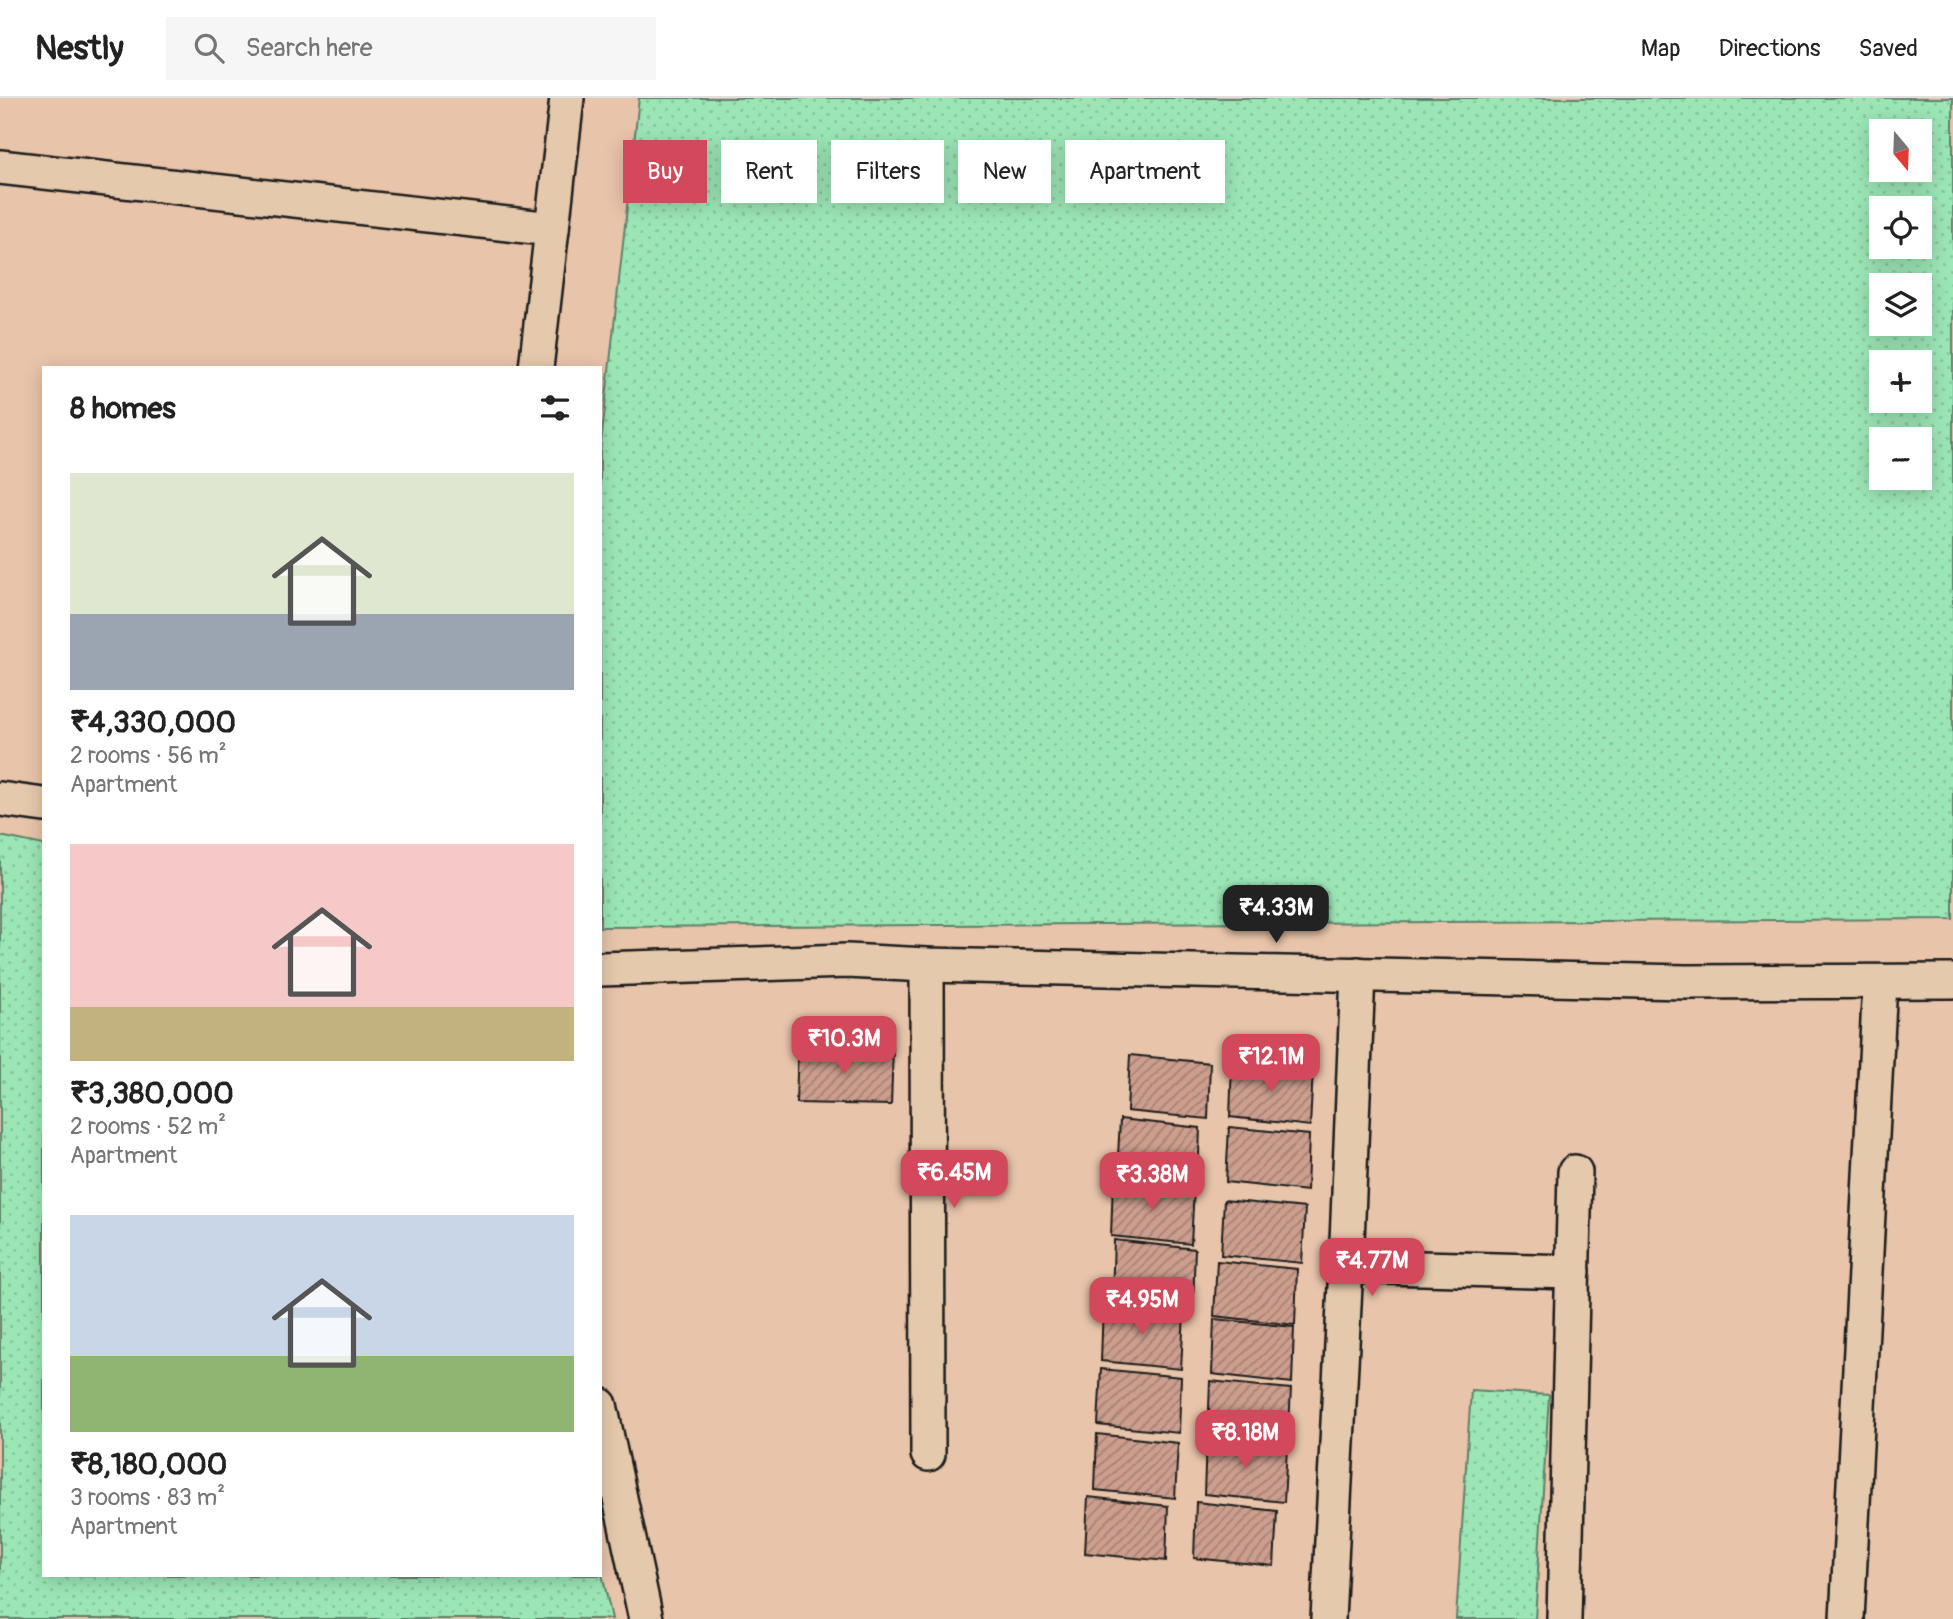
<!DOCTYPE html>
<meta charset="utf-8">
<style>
body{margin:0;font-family:Pangolin,sans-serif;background:#f6f6f6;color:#222;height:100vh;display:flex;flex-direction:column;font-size:26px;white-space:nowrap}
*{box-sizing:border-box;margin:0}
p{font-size:23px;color:#767676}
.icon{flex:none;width:38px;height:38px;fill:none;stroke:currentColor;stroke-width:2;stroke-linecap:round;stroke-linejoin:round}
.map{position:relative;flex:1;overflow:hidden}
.panel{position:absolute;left:42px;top:268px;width:560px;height:1211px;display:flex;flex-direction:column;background:#fff;border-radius:0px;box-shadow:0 4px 18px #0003}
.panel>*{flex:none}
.guide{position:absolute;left:623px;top:42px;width:665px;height:63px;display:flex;gap:14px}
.needle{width:46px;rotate:161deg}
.tools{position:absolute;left:1869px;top:21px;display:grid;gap:14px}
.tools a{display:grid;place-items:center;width:63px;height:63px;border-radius:0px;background:#fff;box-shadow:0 4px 18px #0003;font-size:35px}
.price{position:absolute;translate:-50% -60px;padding:0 16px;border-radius:14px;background:#d1495b;color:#fff;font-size:23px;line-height:46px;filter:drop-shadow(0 2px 4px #0008)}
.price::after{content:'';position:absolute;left:50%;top:42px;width:21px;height:16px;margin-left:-10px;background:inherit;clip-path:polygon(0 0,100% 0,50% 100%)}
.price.active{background:#222;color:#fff}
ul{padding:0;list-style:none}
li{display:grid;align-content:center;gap:14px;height:371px;padding:0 28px}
li span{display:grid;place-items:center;height:217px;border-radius:0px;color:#555}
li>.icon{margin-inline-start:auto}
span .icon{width:126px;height:126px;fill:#fffc;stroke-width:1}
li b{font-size:30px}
h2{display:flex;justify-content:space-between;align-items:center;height:84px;padding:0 28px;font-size:30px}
.chip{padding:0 24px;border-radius:0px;background:#fff;box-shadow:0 4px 18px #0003;font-size:24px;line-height:63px}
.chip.active{background:#d1495b;color:#fff}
header{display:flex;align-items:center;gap:42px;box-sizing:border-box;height:98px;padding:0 35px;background:#fff;border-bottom:2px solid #e0e0e0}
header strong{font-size:33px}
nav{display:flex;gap:38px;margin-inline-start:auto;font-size:24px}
.search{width:490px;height:63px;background:#f6f6f6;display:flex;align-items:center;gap:18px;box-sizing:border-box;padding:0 24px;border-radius:0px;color:#767676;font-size:26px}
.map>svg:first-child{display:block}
.grass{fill:url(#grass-dots);stroke:#5c8169;stroke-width:2;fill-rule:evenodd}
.building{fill:url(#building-hatch);stroke:#1c1c1c;stroke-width:2}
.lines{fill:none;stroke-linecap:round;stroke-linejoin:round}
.minor-casing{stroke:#1c1c1c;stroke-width:38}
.minor{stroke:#e5c9ac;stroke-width:33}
</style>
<header>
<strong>Nestly</strong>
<div class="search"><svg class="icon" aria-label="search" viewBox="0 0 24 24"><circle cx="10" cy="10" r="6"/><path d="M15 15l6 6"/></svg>Search here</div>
<nav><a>Map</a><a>Directions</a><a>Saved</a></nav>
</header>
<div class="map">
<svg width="1953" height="1521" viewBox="0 0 1953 1521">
<defs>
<pattern id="grass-dots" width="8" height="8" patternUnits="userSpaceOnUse" patternTransform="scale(1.75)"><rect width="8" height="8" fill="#9ce6b6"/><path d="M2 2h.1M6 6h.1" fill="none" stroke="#86c59c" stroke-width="1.8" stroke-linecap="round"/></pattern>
<pattern id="building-hatch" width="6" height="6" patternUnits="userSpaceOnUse" patternTransform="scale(1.75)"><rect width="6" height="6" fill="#cc9e8e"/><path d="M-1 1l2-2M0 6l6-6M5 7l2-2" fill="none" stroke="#a58073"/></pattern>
</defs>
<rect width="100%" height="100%" fill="#e8c4aa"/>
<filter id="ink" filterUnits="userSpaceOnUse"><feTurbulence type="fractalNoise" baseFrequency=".0143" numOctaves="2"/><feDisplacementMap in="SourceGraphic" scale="14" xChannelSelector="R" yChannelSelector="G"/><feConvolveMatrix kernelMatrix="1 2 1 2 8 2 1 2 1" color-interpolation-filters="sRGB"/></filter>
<g filter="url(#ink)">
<g class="grass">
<path d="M639 0H1953V821L600 829V355ZM1881 33H1920V72H1881ZM1881 110H1920V149H1881ZM1881 187H1920V226H1881ZM1881 264H1920V303H1881ZM1881 341H1920V380H1881Z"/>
<polygon points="0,738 44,747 44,1477 600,1477 600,1467 612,1521 0,1521"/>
<polygon points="1471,1292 1549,1297 1535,1521 1456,1521"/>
</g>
<g class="building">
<polygon points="798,948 893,950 891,1007 796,1005"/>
<polygon points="1130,957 1210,965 1208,1021 1127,1013"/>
<polygon points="1232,964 1313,972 1310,1028 1230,1019"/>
<polygon points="1120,1021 1200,1030 1198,1085 1117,1077"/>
<polygon points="1229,1029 1309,1037 1307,1093 1226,1084"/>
<polygon points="1113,1082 1194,1090 1191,1146 1111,1138"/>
<polygon points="1224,1102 1305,1110 1302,1165 1221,1157"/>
<polygon points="1114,1142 1195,1151 1193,1206 1112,1198"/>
<polygon points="1217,1163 1297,1171 1295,1227 1214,1218"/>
<polygon points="1103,1207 1184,1215 1181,1271 1101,1263"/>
<polygon points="1214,1221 1294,1229 1292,1285 1212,1276"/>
<polygon points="1101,1271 1181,1279 1179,1335 1098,1327"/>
<polygon points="1210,1283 1291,1291 1288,1346 1208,1338"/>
<polygon points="1097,1336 1178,1345 1175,1400 1095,1392"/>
<polygon points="1206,1341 1287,1349 1284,1404 1204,1396"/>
<polygon points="1088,1399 1168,1408 1166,1463 1085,1455"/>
<polygon points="1196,1404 1277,1413 1274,1468 1194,1460"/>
</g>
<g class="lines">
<g class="minor-casing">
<g id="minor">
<polyline points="0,69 552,131"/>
<polyline points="536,270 567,0"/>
<polyline points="0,701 44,707"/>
<polyline points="927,867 928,1356"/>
<polyline points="600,871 847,863 927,867 1686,884 1953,883"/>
<polyline points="1346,1168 1573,1174"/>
<polyline points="600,1307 646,1521"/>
<polyline points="1328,1521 1346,1168 1358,876"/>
<polyline points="1564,1521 1575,1074"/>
<polyline points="1847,1521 1880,884"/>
</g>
</g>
<use href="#minor" class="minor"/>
</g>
</g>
</svg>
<div class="tools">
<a><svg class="needle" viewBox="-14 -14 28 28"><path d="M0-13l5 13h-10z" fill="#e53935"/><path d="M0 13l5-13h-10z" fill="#767676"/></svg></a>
<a><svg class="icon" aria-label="locate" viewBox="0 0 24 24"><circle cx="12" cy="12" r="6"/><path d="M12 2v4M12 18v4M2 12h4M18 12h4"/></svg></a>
<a><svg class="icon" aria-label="layers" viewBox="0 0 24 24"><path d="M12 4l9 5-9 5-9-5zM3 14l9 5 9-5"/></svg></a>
<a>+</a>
<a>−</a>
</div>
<b class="price active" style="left:1276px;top:847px">₹4.33M</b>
<b class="price" style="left:844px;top:978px">₹10.3M</b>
<b class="price" style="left:1271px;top:996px">₹12.1M</b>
<b class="price" style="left:954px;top:1112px">₹6.45M</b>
<b class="price" style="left:1152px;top:1114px">₹3.38M</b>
<b class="price" style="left:1372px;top:1200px">₹4.77M</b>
<b class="price" style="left:1142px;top:1239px">₹4.95M</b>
<b class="price" style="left:1245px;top:1372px">₹8.18M</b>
<div class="guide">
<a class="chip active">Buy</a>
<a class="chip">Rent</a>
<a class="chip">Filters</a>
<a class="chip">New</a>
<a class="chip">Apartment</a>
</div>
<section class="panel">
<h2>8 homes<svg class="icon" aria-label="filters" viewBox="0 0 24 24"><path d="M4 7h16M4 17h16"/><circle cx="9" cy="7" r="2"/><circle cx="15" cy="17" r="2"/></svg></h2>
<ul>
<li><span style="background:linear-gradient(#dfe7d0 65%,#9aa5b1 0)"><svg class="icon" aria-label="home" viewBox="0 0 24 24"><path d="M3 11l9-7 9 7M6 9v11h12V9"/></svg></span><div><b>₹4,330,000</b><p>2 rooms · 56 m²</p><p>Apartment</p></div></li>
<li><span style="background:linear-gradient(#f6c9c9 75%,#c2b280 0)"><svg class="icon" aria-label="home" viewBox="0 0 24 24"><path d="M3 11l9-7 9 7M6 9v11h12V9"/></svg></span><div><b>₹3,380,000</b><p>2 rooms · 52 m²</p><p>Apartment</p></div></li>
<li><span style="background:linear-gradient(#c9d6e8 65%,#8fb573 0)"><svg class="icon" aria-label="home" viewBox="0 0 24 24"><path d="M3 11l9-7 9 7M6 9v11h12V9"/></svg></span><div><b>₹8,180,000</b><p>3 rooms · 83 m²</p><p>Apartment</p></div></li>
</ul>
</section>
</div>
